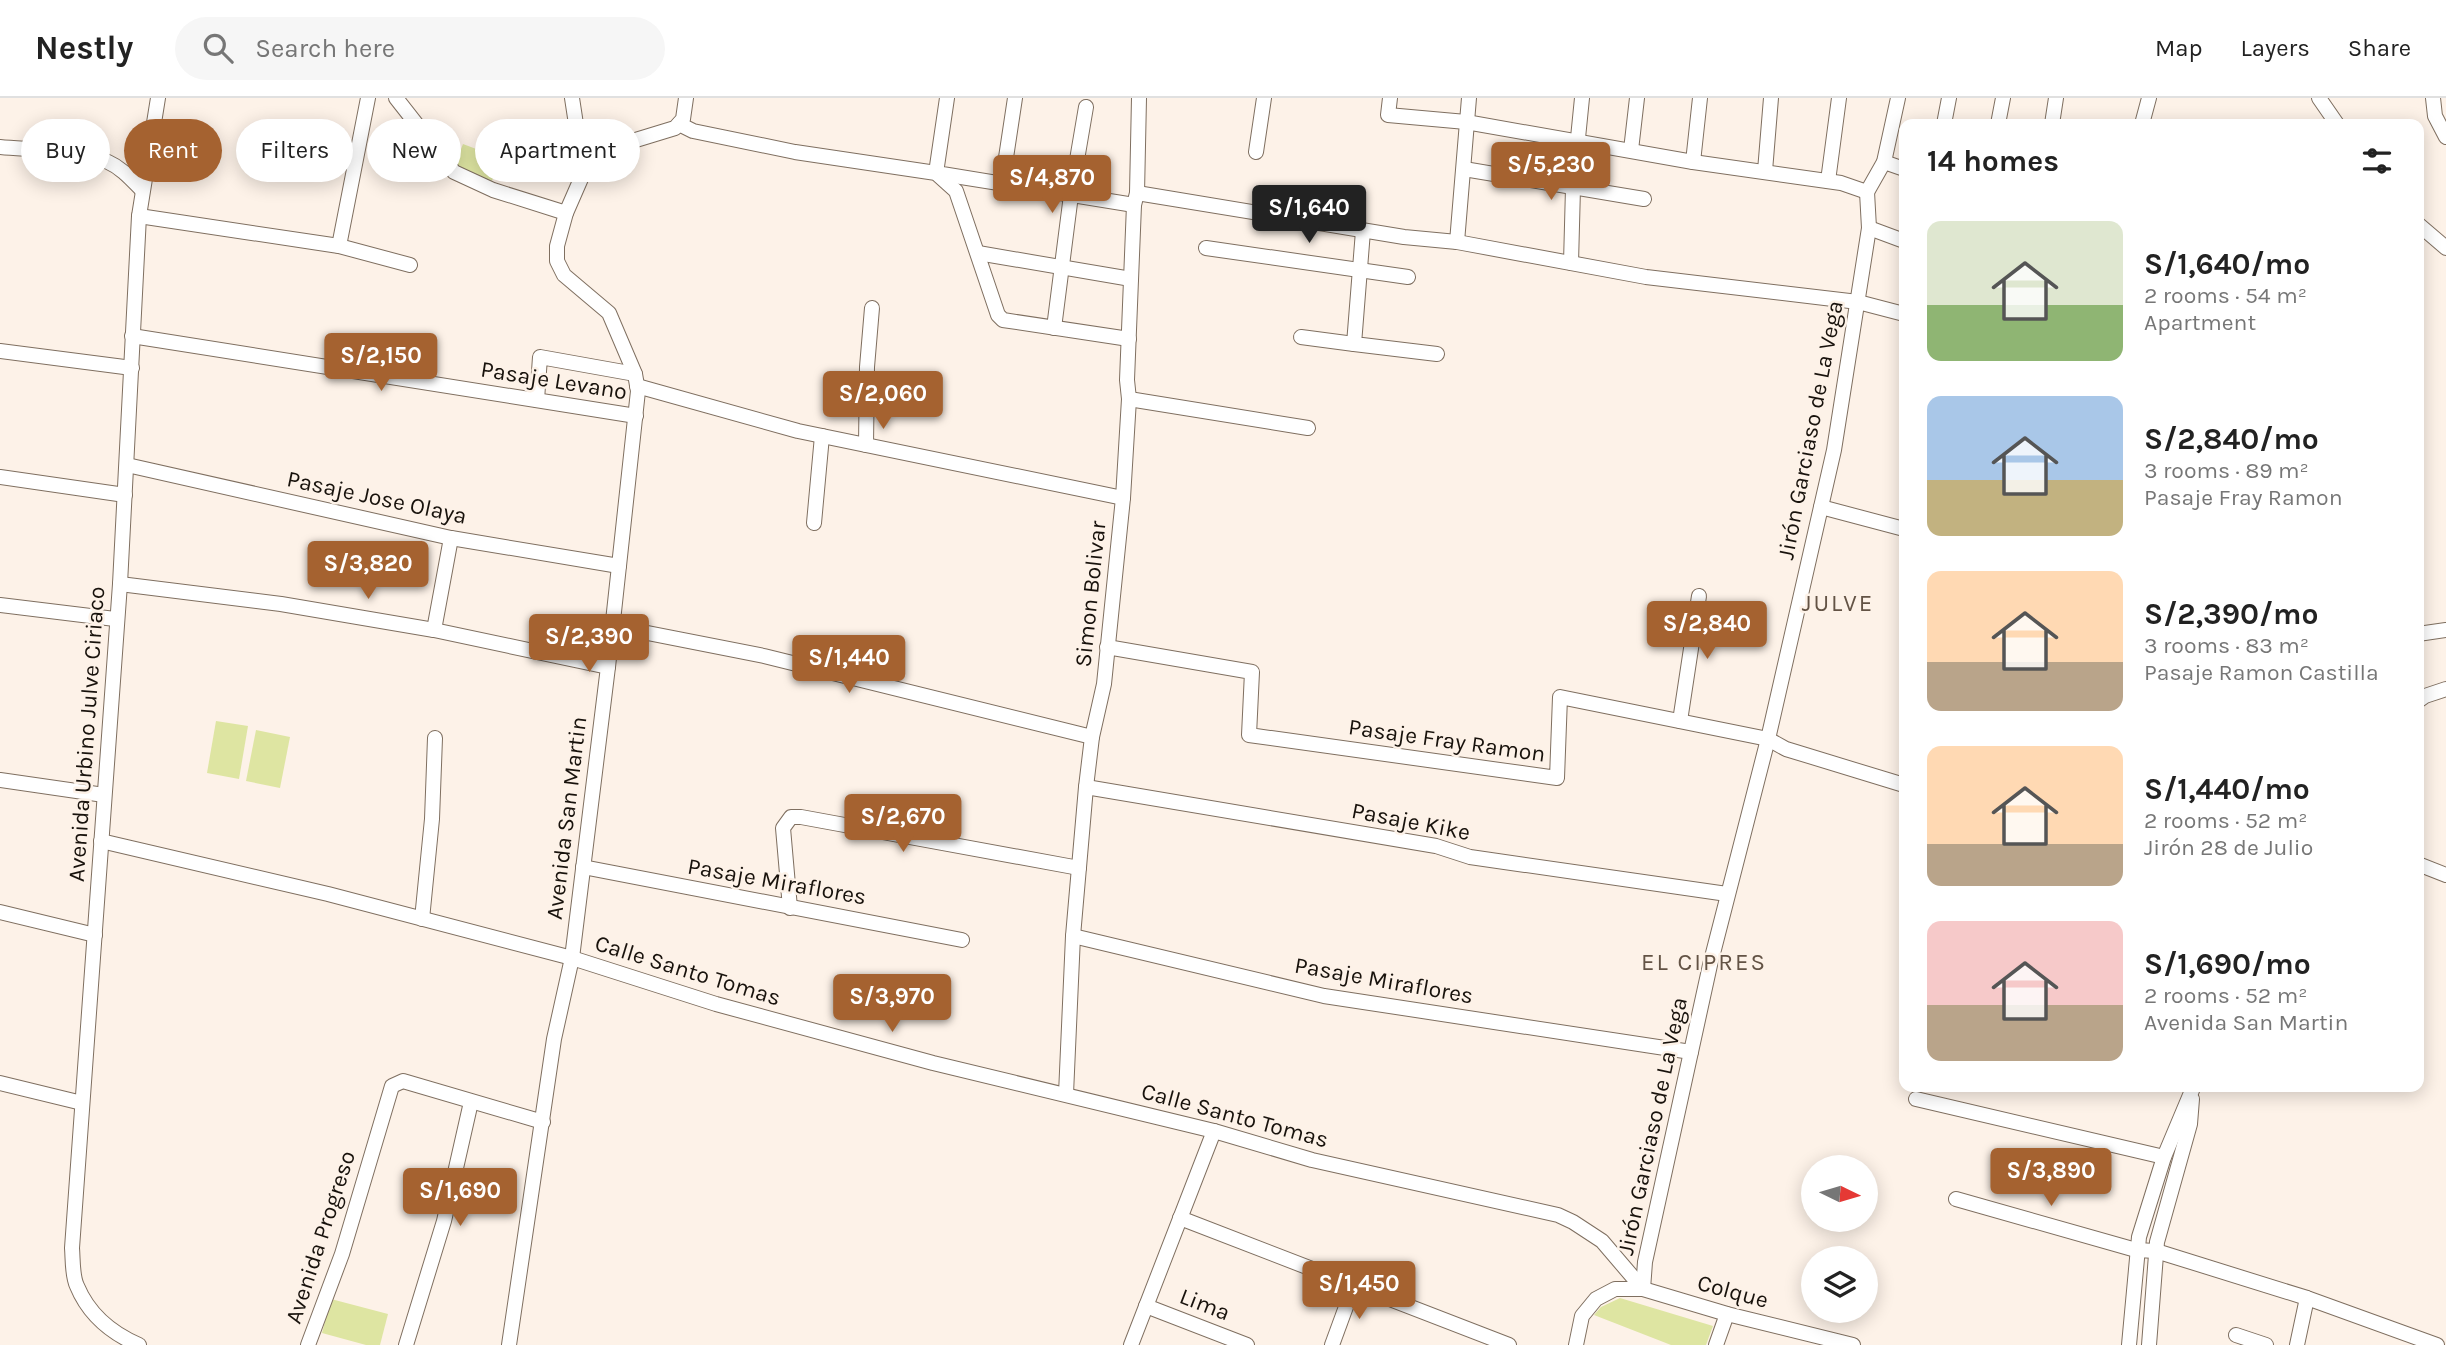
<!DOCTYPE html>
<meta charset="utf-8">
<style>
body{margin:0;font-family:Karla,sans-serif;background:#f6f6f6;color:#222;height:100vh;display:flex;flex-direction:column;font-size:26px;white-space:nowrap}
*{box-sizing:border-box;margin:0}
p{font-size:23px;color:#767676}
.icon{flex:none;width:38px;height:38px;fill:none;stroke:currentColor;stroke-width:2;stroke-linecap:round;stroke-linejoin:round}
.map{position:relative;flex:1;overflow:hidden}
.sheet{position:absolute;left:1899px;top:21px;width:525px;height:973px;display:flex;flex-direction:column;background:#fff;border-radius:14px;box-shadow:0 4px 18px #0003}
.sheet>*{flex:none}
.guide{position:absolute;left:21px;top:21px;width:665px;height:63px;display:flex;gap:14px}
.needle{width:46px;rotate:95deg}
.fabs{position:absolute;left:1801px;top:1057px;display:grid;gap:14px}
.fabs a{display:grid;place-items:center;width:77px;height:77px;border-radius:50%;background:#fff;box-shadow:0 4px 18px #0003;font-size:35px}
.price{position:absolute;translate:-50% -60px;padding:0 16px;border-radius:7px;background:#a56230;color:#fff;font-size:23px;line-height:46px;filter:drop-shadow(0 2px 4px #0008)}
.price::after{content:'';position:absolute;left:50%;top:42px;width:21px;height:16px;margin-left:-10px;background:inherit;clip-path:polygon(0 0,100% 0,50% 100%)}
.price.current{background:#222;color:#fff}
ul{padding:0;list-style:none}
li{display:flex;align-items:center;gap:21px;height:175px;padding:0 28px}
li span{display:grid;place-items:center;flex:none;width:196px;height:140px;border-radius:14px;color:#555}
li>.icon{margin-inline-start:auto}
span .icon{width:84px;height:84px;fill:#fffc;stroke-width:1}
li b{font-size:30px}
h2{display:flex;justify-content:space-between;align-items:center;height:84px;padding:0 28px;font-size:30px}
.tag{padding:0 24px;border-radius:32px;background:#fff;box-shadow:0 4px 18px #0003;font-size:24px;line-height:63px}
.tag.current{background:#a56230;color:#fff}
header{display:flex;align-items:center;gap:42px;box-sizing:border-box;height:98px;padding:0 35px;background:#fff;border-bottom:2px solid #e0e0e0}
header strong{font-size:33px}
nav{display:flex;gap:38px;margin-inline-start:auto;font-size:24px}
.search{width:490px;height:63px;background:#f6f6f6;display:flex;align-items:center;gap:18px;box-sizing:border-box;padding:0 24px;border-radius:38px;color:#767676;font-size:26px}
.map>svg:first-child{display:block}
.green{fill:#dee5a2}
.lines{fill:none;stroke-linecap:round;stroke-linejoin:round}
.minor-casing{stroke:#7f6f60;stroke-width:16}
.minor{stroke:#fff;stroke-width:14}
.labels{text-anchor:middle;stroke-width:5;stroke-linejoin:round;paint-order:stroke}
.street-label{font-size:23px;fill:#18120c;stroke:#fdf2e8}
.neighbourhood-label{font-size:24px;letter-spacing:2px;fill:#635345;stroke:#fdf2e8}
</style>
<header>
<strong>Nestly</strong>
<div class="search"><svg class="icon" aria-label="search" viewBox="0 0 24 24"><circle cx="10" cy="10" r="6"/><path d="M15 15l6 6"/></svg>Search here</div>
<nav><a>Map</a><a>Layers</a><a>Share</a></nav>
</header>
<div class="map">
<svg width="2446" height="1247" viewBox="0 0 2446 1247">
<rect width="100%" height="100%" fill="#fdf2e8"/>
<g class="green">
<polygon points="463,46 500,60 492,83 454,69"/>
<polygon points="216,623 248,628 239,681 207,675"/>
<polygon points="256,632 290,639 280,690 246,683"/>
<polygon points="1620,1200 1713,1228 1706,1247 1671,1247 1594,1217 1601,1209"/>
<polygon points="331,1201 388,1216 380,1247 366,1247 322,1235"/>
</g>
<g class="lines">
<g class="minor-casing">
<g id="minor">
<polyline points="396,0 454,74 493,92 566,115"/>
<polyline points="572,0 583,72"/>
<polyline points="947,0 936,75 1134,107"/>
<polyline points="1390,0 1388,17 1466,24 1693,64 1841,85 1867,94"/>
<polyline points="2319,0 2337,26"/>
<polyline points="2433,0 2435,18 2446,39"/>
<polyline points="679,26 693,33 795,54 936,75 956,93 998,217 1003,222 1129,241"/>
<polyline points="1944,26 1949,0"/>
<polyline points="1998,26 2003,0"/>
<polyline points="2052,26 2056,0"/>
<polyline points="2142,26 2149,0"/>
<path d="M0 49C31 52 80 52 108 64 122 70 132 82 142 92"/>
<polyline points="1631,52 1637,0"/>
<polyline points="1256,54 1264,0"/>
<polyline points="1693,64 1700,0"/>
<polyline points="1884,64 1904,71"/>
<polyline points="1464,71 1644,101"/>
<polyline points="1765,73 1771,0"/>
<polyline points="1828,83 1839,0"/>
<polyline points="1002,86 1015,0"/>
<polyline points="1867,94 1884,64 1898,0"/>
<polyline points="1137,95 1404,139 1457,144 1646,179 1858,204 1904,216"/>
<polyline points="139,118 339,148 410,167"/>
<polyline points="2418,126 2446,150"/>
<polyline points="1869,130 1904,143"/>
<polyline points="1363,133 1354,246 1437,256"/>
<polyline points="1457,144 1469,0"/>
<polyline points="339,148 368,0"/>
<polyline points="1206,150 1408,179"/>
<polyline points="978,155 1131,181"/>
<polyline points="1571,165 1573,90 1582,0"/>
<polyline points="1054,230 1071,97 1086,9"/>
<polyline points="132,238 636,318"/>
<polyline points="1301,239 1354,246"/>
<polyline points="0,253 132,270"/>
<polyline points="637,288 798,333 1123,400"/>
<polyline points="1129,301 1308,330"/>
<polyline points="537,302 540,259 635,276"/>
<polyline points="866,347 867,269 872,210"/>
<polyline points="127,367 451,440 619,468"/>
<polyline points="0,379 125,397"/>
<polyline points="1821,409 1904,431"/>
<polyline points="814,425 822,338"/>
<polyline points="120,486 281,506 434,532 608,569"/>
<polyline points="0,507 115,521"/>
<polyline points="612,528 764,558 1092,639"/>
<polyline points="434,532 451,440"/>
<polyline points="2418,536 2446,532"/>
<polyline points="1107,549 1252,574 1249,637 1557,680 1560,599 1768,641 1786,651 1904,687"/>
<polyline points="2418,603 2425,598 2446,591"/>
<polyline points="1680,623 1699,498"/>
<polyline points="0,682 104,697"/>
<polyline points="1086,689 1436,748 1470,759 1727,796"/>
<polyline points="101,743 328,796 572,860 716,906 933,965 1214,1033 1312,1062 1558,1117 1573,1124 1602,1143 1643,1191"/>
<polyline points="2418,766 2446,777"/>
<polyline points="583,769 962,842"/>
<polyline points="790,810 783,730 791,719 801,719 1079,770"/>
<polyline points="0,814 95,837"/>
<polyline points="422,821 432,721 435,640"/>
<polyline points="1073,838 1324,898 1691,954"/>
<polyline points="0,985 82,1005"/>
<polyline points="1066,996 1073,838 1086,689 1092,639 1104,586 1123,400 1129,301 1127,282 1134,107 1137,95 1139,0"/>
<polyline points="1916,1001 2164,1059"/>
<polyline points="1956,1101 2136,1152 2156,1153 2307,1200 2437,1247"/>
<polyline points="1180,1120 1509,1247"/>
<polyline points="1643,1191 1645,1164 1710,867 1768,641 1834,352 1869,130 1867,94"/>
<polyline points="1146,1208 1247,1247"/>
<polyline points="2236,1237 2266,1247"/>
<path d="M139 1247C111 1235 89 1217 77 1188 72 1178 73 1162 72 1150L120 486 139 118 158 0"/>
<polyline points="308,1247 342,1156 392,988 403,983 543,1024"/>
<polyline points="406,1247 444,1123 471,1004"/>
<polyline points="509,1247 554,941 572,860 608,569 638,293 635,276 609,215 564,177 557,163 557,148 566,115 590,60 603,52 675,30 683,21 686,0"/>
<polyline points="1131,1247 1214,1033"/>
<polyline points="1332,1247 1354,1187"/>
<polyline points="1576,1247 1582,1218 1596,1201 1615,1191 1643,1191 1727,1216 1853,1247"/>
<polyline points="1716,1247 1727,1216"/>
<polyline points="2129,1247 2139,1139 2164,1059 2193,990"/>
<polyline points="2149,1247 2157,1144 2190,1026 2192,1001"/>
<polyline points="2297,1247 2307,1200"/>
</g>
</g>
<use href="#minor" class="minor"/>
</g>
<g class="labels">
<g class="street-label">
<text transform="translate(554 282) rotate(9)" y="8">Pasaje Levano</text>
<text transform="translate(1810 332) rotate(-79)" y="8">Jirón Garciaso de La Vega</text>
<text transform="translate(377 399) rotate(12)" y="8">Pasaje Jose Olaya</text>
<text transform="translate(1090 496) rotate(-84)" y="8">Simon Bolivar</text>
<text transform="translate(86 636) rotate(-86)" y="8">Avenida Urbino Julve Ciriaco</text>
<text transform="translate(1447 642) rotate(8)" y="8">Pasaje Fray Ramon</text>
<text transform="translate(566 720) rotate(-83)" y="8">Avenida San Martin</text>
<text transform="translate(1411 723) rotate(11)" y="8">Pasaje Kike</text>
<text transform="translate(777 783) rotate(10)" y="8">Pasaje Miraflores</text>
<text transform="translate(688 872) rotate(17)" y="8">Calle Santo Tomas</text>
<text transform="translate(1384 882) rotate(10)" y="8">Pasaje Miraflores</text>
<text transform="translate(1235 1017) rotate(15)" y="8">Calle Santo Tomas</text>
<text transform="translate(1652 1028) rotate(-78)" y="8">Jirón Garciaso de La Vega</text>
<text transform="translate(320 1139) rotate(-72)" y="8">Avenida Progreso</text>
<text transform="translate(1733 1193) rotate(15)" y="8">Colque</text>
<text transform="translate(1205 1206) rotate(21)" y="8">Lima</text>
</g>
<g class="neighbourhood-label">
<text x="1838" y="513">JULVE</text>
<text x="1704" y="872">EL CIPRES</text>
</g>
</g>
</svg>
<div class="fabs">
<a><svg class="needle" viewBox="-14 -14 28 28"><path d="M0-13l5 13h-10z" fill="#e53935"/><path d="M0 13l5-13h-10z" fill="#767676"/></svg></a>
<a><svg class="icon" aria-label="layers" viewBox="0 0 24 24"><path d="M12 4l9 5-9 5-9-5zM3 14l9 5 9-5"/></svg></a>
</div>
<b class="price" style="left:1551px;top:104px">S/5,230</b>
<b class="price" style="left:1052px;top:117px">S/4,870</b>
<b class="price current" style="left:1309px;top:147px">S/1,640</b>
<b class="price" style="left:381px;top:295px">S/2,150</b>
<b class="price" style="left:883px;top:333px">S/2,060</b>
<b class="price" style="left:368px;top:503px">S/3,820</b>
<b class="price" style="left:1707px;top:563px">S/2,840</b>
<b class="price" style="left:589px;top:576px">S/2,390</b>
<b class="price" style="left:849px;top:597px">S/1,440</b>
<b class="price" style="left:903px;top:756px">S/2,670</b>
<b class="price" style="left:892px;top:936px">S/3,970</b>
<b class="price" style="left:2051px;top:1110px">S/3,890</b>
<b class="price" style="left:460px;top:1130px">S/1,690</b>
<b class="price" style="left:1359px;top:1223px">S/1,450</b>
<div class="guide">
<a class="tag">Buy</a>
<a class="tag current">Rent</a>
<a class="tag">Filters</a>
<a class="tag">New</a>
<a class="tag">Apartment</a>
</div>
<section class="sheet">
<h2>14 homes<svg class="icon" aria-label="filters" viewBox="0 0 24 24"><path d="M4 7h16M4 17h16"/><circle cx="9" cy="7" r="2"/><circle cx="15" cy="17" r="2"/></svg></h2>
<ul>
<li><span style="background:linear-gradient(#dfe7d0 60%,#8fb573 0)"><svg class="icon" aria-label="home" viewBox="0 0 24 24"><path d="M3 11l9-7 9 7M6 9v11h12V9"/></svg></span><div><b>S/1,640/mo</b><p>2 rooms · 54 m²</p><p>Apartment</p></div></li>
<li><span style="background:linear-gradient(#a9c7e8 60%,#c2b280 0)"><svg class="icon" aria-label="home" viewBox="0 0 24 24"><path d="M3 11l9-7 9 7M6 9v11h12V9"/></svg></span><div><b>S/2,840/mo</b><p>3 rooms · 89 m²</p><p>Pasaje Fray Ramon</p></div></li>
<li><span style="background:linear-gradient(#ffd9b3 65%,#b9a48a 0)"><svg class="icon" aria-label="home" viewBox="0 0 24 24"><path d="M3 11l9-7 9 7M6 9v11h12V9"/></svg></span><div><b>S/2,390/mo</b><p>3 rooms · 83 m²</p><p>Pasaje Ramon Castilla</p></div></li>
<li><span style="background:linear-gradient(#ffd9b3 70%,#b9a48a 0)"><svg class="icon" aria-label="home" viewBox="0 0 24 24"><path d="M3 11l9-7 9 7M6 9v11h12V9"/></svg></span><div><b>S/1,440/mo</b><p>2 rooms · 52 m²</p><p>Jirón 28 de Julio</p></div></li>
<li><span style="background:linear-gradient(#f6c9c9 60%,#b9a48a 0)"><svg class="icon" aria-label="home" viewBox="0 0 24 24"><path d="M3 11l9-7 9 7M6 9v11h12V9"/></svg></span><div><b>S/1,690/mo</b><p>2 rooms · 52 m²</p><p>Avenida San Martin</p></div></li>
</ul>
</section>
</div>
